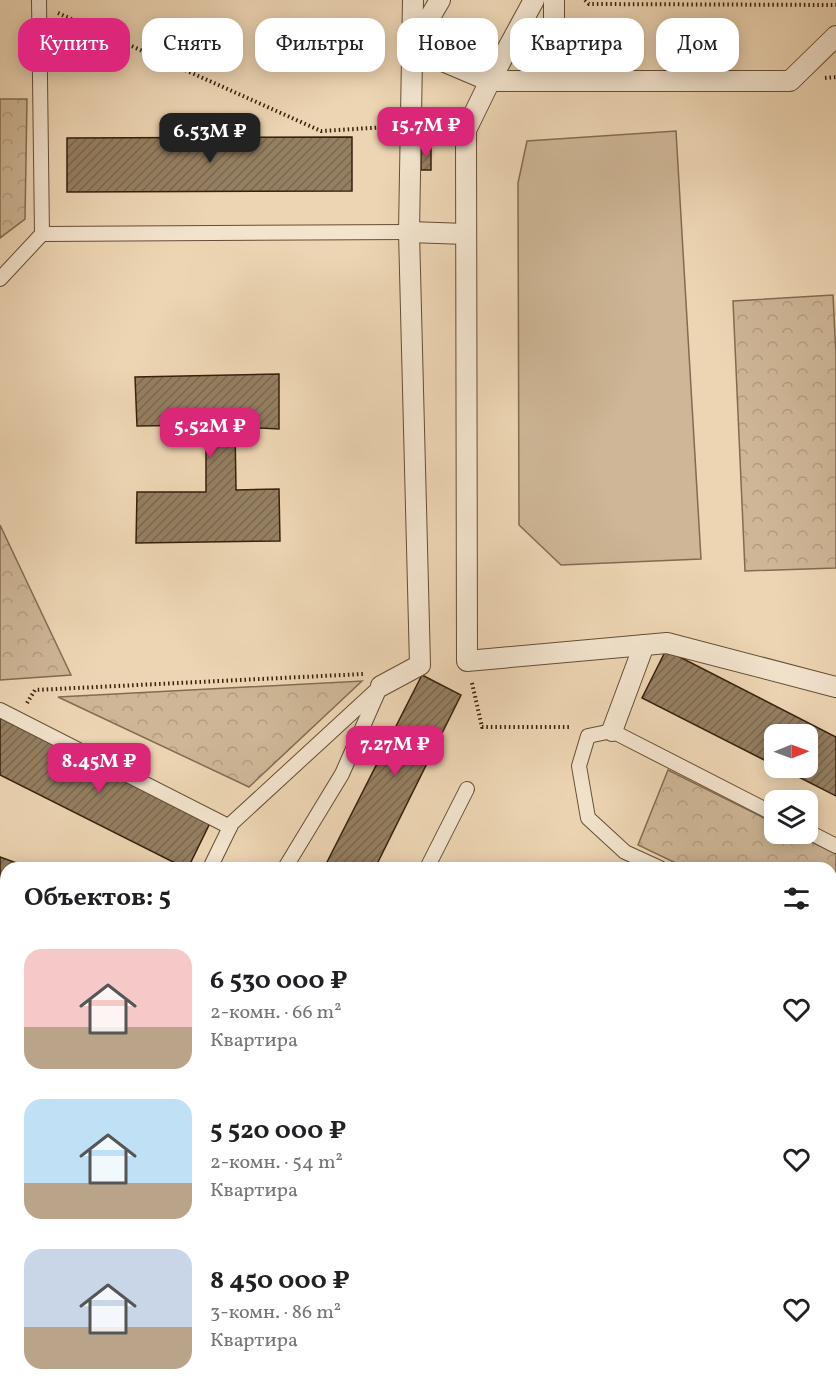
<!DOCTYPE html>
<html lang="ru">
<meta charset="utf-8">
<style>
body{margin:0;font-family:Vollkorn,serif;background:#f6f6f6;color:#202124;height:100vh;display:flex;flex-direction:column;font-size:22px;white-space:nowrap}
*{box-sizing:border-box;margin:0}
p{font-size:20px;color:#757577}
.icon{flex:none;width:33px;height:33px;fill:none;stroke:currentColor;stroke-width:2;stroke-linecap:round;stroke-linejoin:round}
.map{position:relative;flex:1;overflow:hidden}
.panel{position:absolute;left:0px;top:862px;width:837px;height:536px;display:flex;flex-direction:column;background:#fff;border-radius:18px 18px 0 0;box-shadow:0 3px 15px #0003}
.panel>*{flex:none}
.guide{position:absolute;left:18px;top:18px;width:801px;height:54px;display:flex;gap:12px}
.needle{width:39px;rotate:89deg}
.buttons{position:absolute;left:764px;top:724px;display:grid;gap:12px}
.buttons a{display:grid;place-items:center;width:54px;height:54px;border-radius:12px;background:#fff;box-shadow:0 3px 15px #0003;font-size:30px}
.price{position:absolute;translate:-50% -51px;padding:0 14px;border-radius:12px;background:#db2777;color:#fff;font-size:20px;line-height:39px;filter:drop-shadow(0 2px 3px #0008)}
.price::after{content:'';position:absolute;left:50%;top:36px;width:18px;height:14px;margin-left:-9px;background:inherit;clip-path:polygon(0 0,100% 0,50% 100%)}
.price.selected{background:#222;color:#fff}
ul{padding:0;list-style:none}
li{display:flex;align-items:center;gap:18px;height:150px;padding:0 24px}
li span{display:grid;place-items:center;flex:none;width:168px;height:120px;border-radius:18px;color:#555}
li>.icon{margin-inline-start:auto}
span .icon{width:72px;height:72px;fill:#fffc;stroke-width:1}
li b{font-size:26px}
h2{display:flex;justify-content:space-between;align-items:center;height:72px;padding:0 24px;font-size:26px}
.tag{padding:0 21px;border-radius:18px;background:#fff;box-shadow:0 3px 15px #0003;font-size:21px;line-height:54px}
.tag.selected{background:#db2777;color:#fff}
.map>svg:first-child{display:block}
.green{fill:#ceb696;stroke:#826c50;stroke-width:1.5}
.park{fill:url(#park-crowns);stroke:#826c50;stroke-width:1.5}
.building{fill:url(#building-hatch);stroke:#36210b;stroke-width:1.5}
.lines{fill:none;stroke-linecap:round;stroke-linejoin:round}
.service-casing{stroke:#644e35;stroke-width:16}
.pedestrian-casing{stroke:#644e35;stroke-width:22}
.path{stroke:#36210b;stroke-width:4;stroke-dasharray:1.5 3;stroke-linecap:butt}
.service{stroke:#f3e4ce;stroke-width:14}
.pedestrian{stroke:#f3e4ce;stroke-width:20}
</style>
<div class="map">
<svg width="836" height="1397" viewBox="0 0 836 1397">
<defs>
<pattern id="park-crowns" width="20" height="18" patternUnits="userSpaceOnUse" patternTransform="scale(1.5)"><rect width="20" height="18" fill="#ceb696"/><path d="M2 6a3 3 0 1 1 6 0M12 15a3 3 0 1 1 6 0" fill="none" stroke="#b29c80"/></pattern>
<pattern id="building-hatch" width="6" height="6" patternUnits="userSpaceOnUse" patternTransform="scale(1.5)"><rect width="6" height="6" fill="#957f62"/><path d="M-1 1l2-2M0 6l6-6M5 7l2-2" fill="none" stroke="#7a684f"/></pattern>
</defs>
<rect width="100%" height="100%" fill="#edd5b3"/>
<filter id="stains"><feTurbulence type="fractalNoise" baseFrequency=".00333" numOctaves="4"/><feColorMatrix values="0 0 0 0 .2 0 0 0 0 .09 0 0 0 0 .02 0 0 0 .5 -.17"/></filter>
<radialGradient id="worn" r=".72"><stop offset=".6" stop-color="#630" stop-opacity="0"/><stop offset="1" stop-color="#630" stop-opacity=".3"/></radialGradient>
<polygon class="green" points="676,131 701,559 561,565 519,525 518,183 527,141"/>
<g class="park">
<polygon points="0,99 27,99 25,219 0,238"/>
<polygon points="833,295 836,355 836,568 745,571 733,301"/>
<polygon points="0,525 71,675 0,680"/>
<polygon points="362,681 249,787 58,697"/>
<polygon points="668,770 774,823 774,834 796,834 836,854 836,903 831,901 831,868 686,868 638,845"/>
<polygon points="831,1327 836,1330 836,1397 788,1397 778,1392 831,1392"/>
</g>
<g class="building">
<polygon points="420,122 434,123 433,145 419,146"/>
<polygon points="352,137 352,191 67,192 67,138"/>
<polygon points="431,145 431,170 421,170 421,146"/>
<polygon points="279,374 279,429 235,427 236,490 279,489 280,541 136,543 137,492 206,492 206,425 137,426 135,377"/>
<polygon points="666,650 836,737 836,796 781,768 807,768 807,735 774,735 774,765 642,698"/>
<polygon points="422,675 461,695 375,868 324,868"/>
<polygon points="0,714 210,823 188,868 185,868 0,775"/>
<polygon points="0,857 22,865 21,868 6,868 6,884 0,882"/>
<polygon points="831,966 836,968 836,1026 831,1023"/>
<polygon points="0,1047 6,1047 6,1127 0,1126"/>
<polygon points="831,1197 836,1199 836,1255 831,1253"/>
<polygon points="193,1392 284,1392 282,1397 202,1397"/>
<polygon points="447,1392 548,1392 548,1394 590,1395 589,1397 447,1397"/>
<polygon points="722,1392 744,1392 754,1397 720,1397"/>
</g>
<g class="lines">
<g class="service-casing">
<g id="service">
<polyline points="42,234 409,232"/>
<polyline points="0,279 42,234 39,0"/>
<polyline points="0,710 230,827"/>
<polyline points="807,831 836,846"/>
<polyline points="210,868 232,823 381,686"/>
<polyline points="285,868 342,774 379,690"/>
<polyline points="427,868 467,789"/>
<polyline points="660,868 625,852 588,818 579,766 588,736 612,731 774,814"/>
<polyline points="0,901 6,903"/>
<polyline points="831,951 836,953"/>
<polyline points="831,1143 836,1145"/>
<polyline points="0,1289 6,1277"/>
<polyline points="831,1290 836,1292"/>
<polyline points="0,1328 6,1331"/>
<polyline points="120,1392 130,1397"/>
<polyline points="760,1392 770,1397"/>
<polyline points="337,1397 339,1392"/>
<polyline points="685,1397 685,1392"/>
</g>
</g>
<g class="pedestrian-casing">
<g id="pedestrian">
<polyline points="440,0 412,48 490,81 534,0"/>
<polyline points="836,36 790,81 490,81 466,130 467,661 667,643 836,687"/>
<polyline points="554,81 554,0"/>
<polyline points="409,232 466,234"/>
<polyline points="381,686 420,665 409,232 413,0"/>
<polyline points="612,731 644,645"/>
</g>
</g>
<g class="path">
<polyline points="585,0 589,4 836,5"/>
<polyline points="58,13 321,131 388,127"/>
<polyline points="825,78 836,77"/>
<polyline points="472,683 482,727 571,727"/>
<polyline points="27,703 35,690 363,674"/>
<polyline points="395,1392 396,1397"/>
</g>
<use href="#service" class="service"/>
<use href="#pedestrian" class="pedestrian"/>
</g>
<rect width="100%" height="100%" filter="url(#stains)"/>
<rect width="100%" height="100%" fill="url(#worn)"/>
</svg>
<div class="buttons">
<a><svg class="needle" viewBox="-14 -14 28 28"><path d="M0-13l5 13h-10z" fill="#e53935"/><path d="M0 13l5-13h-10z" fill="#757577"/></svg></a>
<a><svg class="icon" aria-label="layers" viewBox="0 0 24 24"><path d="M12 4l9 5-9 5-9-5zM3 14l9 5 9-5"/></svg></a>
</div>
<b class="price" style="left:426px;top:158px">15.7M ₽</b>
<b class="price selected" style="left:210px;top:164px">6.53M ₽</b>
<b class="price" style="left:210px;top:459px">5.52M ₽</b>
<b class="price" style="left:395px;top:777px">7.27M ₽</b>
<b class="price" style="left:99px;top:794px">8.45M ₽</b>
<div class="guide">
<a class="tag selected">Купить</a>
<a class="tag">Снять</a>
<a class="tag">Фильтры</a>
<a class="tag">Новое</a>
<a class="tag">Квартира</a>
<a class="tag">Дом</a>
</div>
<section class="panel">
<h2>Объектов: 5<svg class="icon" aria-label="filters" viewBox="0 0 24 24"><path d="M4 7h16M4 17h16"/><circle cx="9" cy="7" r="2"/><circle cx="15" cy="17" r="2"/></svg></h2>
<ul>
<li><span style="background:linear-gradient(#f6c9c9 65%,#b9a48a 0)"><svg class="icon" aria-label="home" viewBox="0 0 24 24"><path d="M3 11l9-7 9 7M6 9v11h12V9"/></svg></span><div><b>6 530 000 ₽</b><p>2-комн. · 66 m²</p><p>Квартира</p></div><svg class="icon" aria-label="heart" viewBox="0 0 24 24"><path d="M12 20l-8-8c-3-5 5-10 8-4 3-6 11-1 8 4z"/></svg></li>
<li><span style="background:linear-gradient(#bfe0f5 70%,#b9a48a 0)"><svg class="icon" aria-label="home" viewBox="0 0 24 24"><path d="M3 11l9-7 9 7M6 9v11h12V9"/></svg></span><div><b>5 520 000 ₽</b><p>2-комн. · 54 m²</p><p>Квартира</p></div><svg class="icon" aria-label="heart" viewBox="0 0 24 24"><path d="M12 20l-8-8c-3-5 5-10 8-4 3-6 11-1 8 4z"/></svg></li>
<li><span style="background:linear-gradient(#c9d6e8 65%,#b9a48a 0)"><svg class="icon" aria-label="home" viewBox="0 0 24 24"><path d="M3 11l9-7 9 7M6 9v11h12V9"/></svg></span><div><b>8 450 000 ₽</b><p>3-комн. · 86 m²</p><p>Квартира</p></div><svg class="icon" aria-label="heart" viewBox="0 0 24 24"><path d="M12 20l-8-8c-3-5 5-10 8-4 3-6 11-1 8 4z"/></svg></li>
</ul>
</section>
</div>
